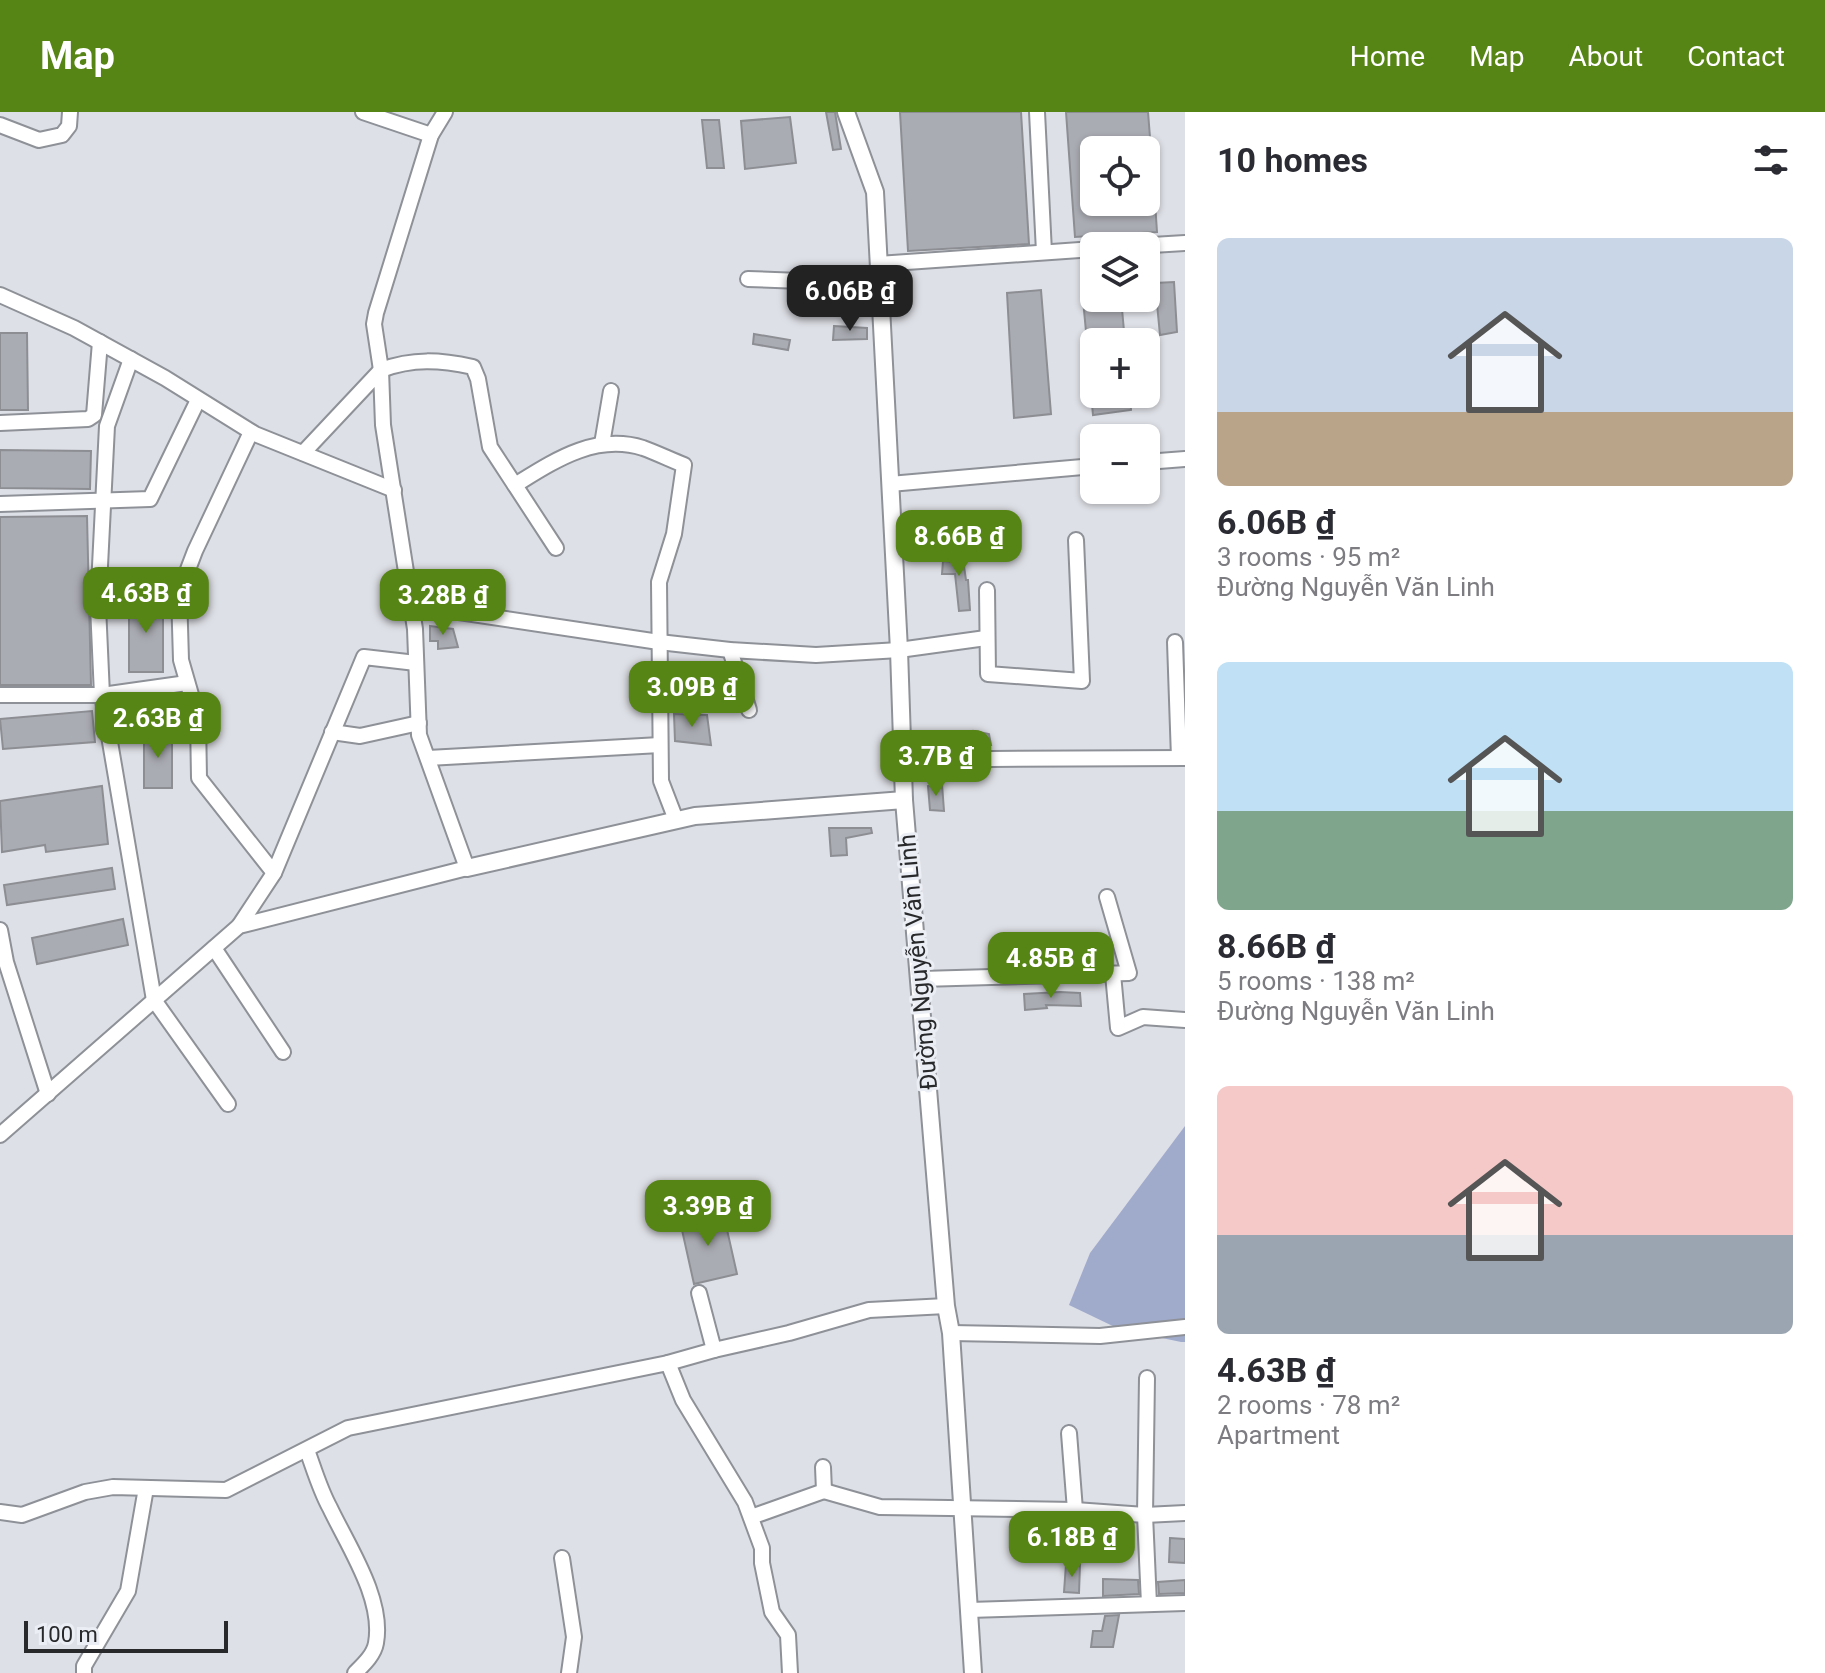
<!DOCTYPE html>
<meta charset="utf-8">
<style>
body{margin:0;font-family:Roboto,sans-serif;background:#f7f7f7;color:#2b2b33;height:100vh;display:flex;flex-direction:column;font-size:30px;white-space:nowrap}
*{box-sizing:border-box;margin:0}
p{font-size:26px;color:#7c7c81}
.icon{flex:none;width:44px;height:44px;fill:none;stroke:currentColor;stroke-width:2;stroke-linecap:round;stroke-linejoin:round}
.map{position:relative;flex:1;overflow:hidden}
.panel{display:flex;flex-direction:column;background:#fff;width:640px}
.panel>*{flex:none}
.fabs{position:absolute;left:1080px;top:24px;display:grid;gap:16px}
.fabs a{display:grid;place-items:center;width:80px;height:80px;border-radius:12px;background:#fff;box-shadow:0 2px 6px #0004;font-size:40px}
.scale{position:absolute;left:24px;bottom:20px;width:204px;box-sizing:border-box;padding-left:8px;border:4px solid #28292b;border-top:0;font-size:22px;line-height:28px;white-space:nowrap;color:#28292b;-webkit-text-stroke:6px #ebeef4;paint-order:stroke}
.price{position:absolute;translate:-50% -68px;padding:0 18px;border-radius:16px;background:#578515;color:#fff;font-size:26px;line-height:52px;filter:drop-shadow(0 2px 4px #0008)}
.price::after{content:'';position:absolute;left:50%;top:48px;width:24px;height:18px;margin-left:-12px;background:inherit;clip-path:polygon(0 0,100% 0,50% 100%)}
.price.on{background:#222;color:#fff}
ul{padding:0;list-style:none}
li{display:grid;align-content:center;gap:16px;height:424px;padding:0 32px}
li span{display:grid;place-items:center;height:248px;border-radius:12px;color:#555}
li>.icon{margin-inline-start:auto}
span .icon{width:144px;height:144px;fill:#fffc;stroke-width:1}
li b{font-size:34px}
h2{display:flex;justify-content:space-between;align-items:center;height:96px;padding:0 32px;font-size:34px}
header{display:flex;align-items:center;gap:48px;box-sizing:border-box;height:112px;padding:0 40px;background:#578515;color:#fff}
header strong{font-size:38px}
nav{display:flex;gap:44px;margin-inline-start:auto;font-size:28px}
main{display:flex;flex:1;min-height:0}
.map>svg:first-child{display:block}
.forest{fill:#a0abcc}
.building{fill:#aaacb3;stroke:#8c8e94;stroke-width:2}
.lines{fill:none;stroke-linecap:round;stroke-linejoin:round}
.minor-casing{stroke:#8e9197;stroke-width:18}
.tertiary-casing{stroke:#8e9197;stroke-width:20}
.minor{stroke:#fff;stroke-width:14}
.tertiary{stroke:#fff;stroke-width:16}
.labels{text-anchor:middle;stroke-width:6;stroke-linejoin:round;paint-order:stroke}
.street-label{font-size:24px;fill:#28292b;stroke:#ebeef4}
</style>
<header>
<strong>Map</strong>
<nav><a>Home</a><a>Map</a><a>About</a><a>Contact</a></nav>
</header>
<main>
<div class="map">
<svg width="1185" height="1561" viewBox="0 0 1185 1561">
<rect width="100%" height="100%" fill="#dee0e7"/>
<polygon class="forest" points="1185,1014 1185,1230 1181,1230 1119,1217 1069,1193 1090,1141"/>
<g class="building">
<polygon points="826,0 835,0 841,37 833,38"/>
<polygon points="900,0 1021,0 1029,132 908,139"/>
<polygon points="1066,0 1148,0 1151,38 1094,38 1094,90 1155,90 1157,120 1075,125"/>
<polygon points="790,5 796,51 745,57 741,9"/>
<polygon points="702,8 719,8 724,56 707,56"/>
<polygon points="1174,170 1177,220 1160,223 1155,171"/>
<polygon points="1094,175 1094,186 1121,186 1125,230 1087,230 1082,177"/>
<polygon points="1041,178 1051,302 1014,306 1007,181"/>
<polygon points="834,214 867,216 867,227 833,228"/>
<polygon points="0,221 27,221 28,298 0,298"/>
<polygon points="754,222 790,228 788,238 753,232"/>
<polygon points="1091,282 1130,282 1131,298 1093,303"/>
<polygon points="0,338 91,339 90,377 0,376"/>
<polygon points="87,404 91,573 0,573 0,405"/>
<polygon points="961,434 966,468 968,468 970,498 959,499 955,462 942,462 943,449 954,450 952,435"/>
<rect x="129" y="486" width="34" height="74"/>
<polygon points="430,514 453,517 458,535 438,537 438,529 430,529"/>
<polygon points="92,599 95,630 3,637 0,607"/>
<polygon points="674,602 707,603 711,633 675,629"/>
<rect x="144" y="619" width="28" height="57"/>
<polygon points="974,619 989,622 991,633 966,634 967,640 955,642 955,621 975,622"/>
<polygon points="942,672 944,699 930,698 928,674"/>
<polygon points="102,674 108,732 46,740 45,733 2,740 0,689"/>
<polygon points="829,716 871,716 872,721 846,726 847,743 831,744"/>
<polygon points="112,756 115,777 7,793 4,773"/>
<polygon points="123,807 128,833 37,852 32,826"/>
<polygon points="1060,880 1080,881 1081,894 1046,893 1047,896 1025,898 1024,882"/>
<polygon points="723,1100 737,1162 694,1172 680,1109"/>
<polygon points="1081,1408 1130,1412 1129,1420 1080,1418"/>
<polygon points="1170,1426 1185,1427 1185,1451 1169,1450"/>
<polygon points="1066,1452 1080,1453 1079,1481 1064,1480"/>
<polygon points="1103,1467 1138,1468 1139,1482 1103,1484"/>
<polygon points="1185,1468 1185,1481 1159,1482 1158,1470"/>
<polygon points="1119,1503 1113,1535 1091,1535 1093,1519 1102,1519 1105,1504"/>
</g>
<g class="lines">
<g class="minor-casing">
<g id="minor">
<polyline points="363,0 431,23"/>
<path d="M445 0 431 23 376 201 374 212 381 258C413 246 440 248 473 255L478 267 490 335 556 436"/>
<polyline points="1037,0 1044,140"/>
<polyline points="0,13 39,28 62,23 69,14 70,0"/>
<polyline points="1136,134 1185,131"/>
<polyline points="878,152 1094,137"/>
<polyline points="748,167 880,172"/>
<polyline points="0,183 74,216 165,266 255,322 394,378"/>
<polyline points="131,247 107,314 98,494 102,583 154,888 228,992"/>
<polyline points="0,311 88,307 94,303 100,230"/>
<polyline points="251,320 195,439 179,481 181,548 198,607 199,666 274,761"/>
<polyline points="602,332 611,279"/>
<polyline points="1146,350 1185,347"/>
<polyline points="890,372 1094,354"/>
<path d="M515 373C554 349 595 321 643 336 657 341 671 348 684 353L674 422 659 470 661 669 676 708"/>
<polyline points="0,392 150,387 198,288"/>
<polyline points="987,478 988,562 1082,569 1076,428"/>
<polyline points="412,493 659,530 730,538 816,543 899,538 986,526"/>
<polyline points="1175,530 1179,646"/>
<polyline points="730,538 749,598"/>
<polyline points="0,583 102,583 187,571"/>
<polyline points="332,620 360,624 419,611"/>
<polyline points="428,646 660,633"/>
<polyline points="904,659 991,647 1185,646"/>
<polyline points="239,814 274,761 364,545 416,551"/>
<polyline points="0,818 6,850 48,982"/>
<polyline points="214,836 283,940"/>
<polyline points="1113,862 1118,916 1143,905 1185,908"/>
<polyline points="921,867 1129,861 1107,785"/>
<polyline points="0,1023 239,814 467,756 419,623 415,517 383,313 381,258 303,341"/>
<polyline points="951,1221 1100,1224 1185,1215"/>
<polyline points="714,1238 789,1221 869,1198 946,1194"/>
<polyline points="668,1251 714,1238 699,1181"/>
<polyline points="1147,1266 1145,1403 1149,1492"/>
<polyline points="1069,1321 1075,1398"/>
<path d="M307 1338C314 1357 320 1378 330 1396 348 1434 384 1487 376 1531 374 1543 363 1553 355 1561"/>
<polyline points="824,1379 880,1395 1075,1398 1145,1403 1185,1401"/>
<polyline points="0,1400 22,1403 85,1380 113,1375 226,1378 348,1316 668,1251 683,1288 745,1390 762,1436 762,1451 772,1500 788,1523 790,1561"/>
<polyline points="751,1405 824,1379 823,1355"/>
<polyline points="562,1446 574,1525 569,1561"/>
<polyline points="969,1498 1185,1491"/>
<polyline points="84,1561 84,1554 128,1479 146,1376"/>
</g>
</g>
<g class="tertiary-casing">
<g id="tertiary">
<polyline points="846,0 875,80 899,538 904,688 946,1194 951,1221 973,1561"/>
<polyline points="467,756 695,704 904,688"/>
</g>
</g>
<use href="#minor" class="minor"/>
<use href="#tertiary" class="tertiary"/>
</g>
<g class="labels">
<g class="street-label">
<text transform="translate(918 850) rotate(-95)" y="8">Đường Nguyễn Văn Linh</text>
</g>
</g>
</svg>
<div class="fabs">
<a><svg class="icon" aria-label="locate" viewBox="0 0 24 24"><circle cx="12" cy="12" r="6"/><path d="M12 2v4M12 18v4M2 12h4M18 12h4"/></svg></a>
<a><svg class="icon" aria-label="layers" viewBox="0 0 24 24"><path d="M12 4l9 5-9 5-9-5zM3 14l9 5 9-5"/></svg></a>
<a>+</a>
<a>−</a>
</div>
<div class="scale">100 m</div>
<b class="price on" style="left:850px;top:221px">6.06B ₫</b>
<b class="price" style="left:959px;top:466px">8.66B ₫</b>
<b class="price" style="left:146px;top:523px">4.63B ₫</b>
<b class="price" style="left:443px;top:525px">3.28B ₫</b>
<b class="price" style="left:692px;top:617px">3.09B ₫</b>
<b class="price" style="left:158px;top:648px">2.63B ₫</b>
<b class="price" style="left:936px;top:686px">3.7B ₫</b>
<b class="price" style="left:1051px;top:888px">4.85B ₫</b>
<b class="price" style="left:708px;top:1136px">3.39B ₫</b>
<b class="price" style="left:1072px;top:1467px">6.18B ₫</b>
</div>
<section class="panel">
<h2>10 homes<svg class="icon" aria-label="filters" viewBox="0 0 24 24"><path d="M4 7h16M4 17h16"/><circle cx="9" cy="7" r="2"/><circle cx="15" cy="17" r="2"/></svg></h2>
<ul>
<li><span style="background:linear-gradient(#c9d6e8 70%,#b9a48a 0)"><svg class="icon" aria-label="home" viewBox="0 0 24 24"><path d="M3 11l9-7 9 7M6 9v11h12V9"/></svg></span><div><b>6.06B ₫</b><p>3 rooms · 95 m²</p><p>Đường Nguyễn Văn Linh</p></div></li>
<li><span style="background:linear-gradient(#bfe0f5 60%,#7fa58c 0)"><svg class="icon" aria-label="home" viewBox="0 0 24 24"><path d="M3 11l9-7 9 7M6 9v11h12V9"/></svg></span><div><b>8.66B ₫</b><p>5 rooms · 138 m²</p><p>Đường Nguyễn Văn Linh</p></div></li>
<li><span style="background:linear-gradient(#f6c9c9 60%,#9aa5b1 0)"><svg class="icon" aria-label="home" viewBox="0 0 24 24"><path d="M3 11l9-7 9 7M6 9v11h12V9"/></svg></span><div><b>4.63B ₫</b><p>2 rooms · 78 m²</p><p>Apartment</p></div></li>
</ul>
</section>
</main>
